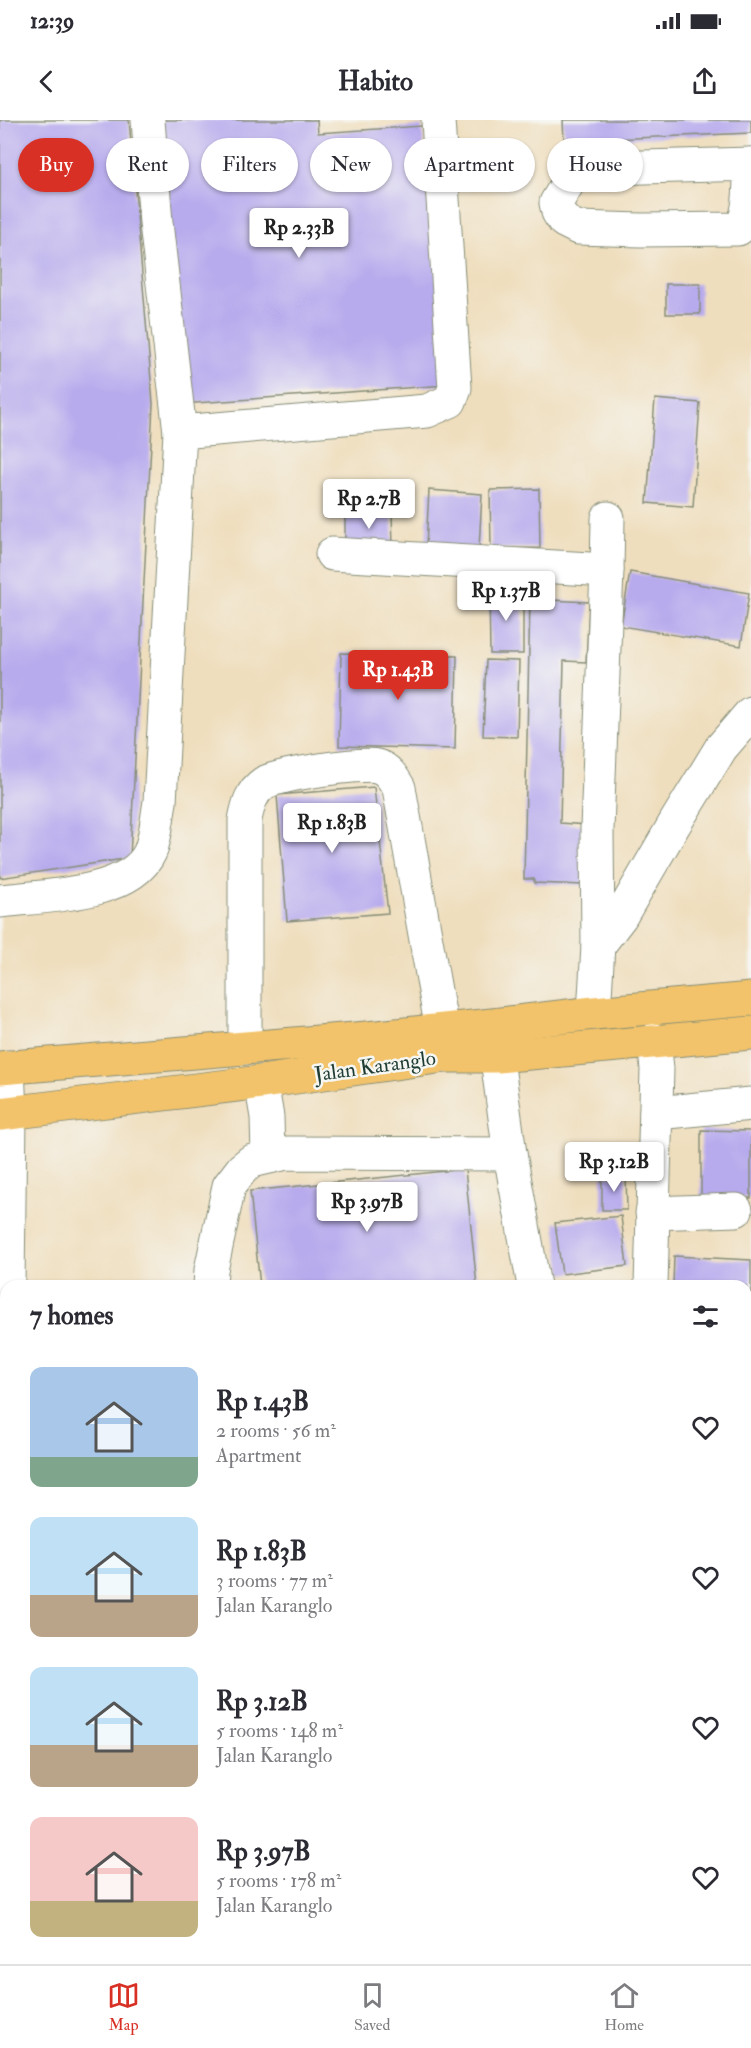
<!DOCTYPE html>
<meta charset="utf-8">
<style>
body{margin:0;font-family:"IM FELL Double Pica",serif;background:#f2f2f3;color:#2b2b33;height:100vh;display:flex;flex-direction:column;font-size:22px;white-space:nowrap}
*{box-sizing:border-box;margin:0}
p{font-size:20px;color:#7c7c81}
.icon{flex:none;width:33px;height:33px;fill:none;stroke:currentColor;stroke-width:2;stroke-linecap:round;stroke-linejoin:round}
.map{position:relative;flex:1;overflow:hidden}
.sheet{position:absolute;left:0px;top:1160px;width:752px;height:686px;display:flex;flex-direction:column;background:#fff;border-radius:18px 18px 0 0;box-shadow:0 2px 4px #0004}
.sheet>*{flex:none}
.guide{position:absolute;left:18px;top:18px;width:716px;height:54px;display:flex;gap:12px}
.price{position:absolute;translate:-50% -51px;padding:0 14px;border-radius:6px;background:#fff;color:#222;font-size:20px;line-height:39px;filter:drop-shadow(0 2px 3px #0008)}
.price::after{content:'';position:absolute;left:50%;top:36px;width:18px;height:14px;margin-left:-9px;background:inherit;clip-path:polygon(0 0,100% 0,50% 100%)}
.price.selected{background:#d93025;color:#fff}
ul{padding:0;list-style:none}
li{display:flex;align-items:center;gap:18px;height:150px;padding:0 30px}
li span{display:grid;place-items:center;flex:none;width:168px;height:120px;border-radius:12px;color:#555}
li>.icon{margin-inline-start:auto}
span .icon{width:72px;height:72px;fill:#fffc;stroke-width:1}
li b{font-size:26px}
h2{display:flex;justify-content:space-between;align-items:center;height:72px;padding:0 30px;font-size:26px}
.chip{padding:0 21px;border-radius:27px;background:#fff;box-shadow:0 2px 4px #0004;font-size:21px;line-height:54px}
.chip.selected{background:#d93025;color:#fff}
.status{display:flex;justify-content:space-between;align-items:center;height:42px;padding:0 30px;background:#fff;direction:ltr}
.status svg{height:16px;fill:currentColor}
header{display:flex;justify-content:space-between;align-items:center;height:78px;padding:0 30px;background:#fff;font-size:27px;font-weight:800}
.dock{display:flex;justify-content:space-around;align-items:center;height:84px;border-top:2px solid #e1e1e2;background:#fff;font-size:16px;color:#7c7c81}
.dock a{display:grid;justify-items:center;gap:3px}
.dock .selected{color:#d93025}
.map>svg:first-child{display:block}
.building{fill:#b8abed}
.lines{fill:none;stroke-linecap:round;stroke-linejoin:round}
.minor-casing{stroke:#878e78;stroke-width:35}
.highway-casing{stroke:#878e78;stroke-width:35}
.minor{stroke:#fff;stroke-width:33}
.highway{stroke:#f2c36a;stroke-width:33}
.labels{text-anchor:middle;stroke-width:5;stroke-linejoin:round;paint-order:stroke}
.street-label{font-size:21px;fill:#1f3d34;stroke:#f6f6f2}
</style>
<div class="status"><b>12:39</b><svg viewBox="0 0 49 12"><path d="M0 12V9h3v3zM5 12V6h3v6zM10 12V3h3v9zM15 12V0h3v12zM26 1h20v11H26zM47 4h2v5h-2z"/></svg></div>
<header><svg class="icon" aria-label="back" viewBox="0 0 24 24"><path d="M15 5l-7 7 7 7"/></svg>Habito<svg class="icon" aria-label="share" viewBox="0 0 24 24"><path d="M12 15V3M7 8l5-5 5 5M5 13v7h14v-7"/></svg></header>
<div class="map">
<svg width="751" height="1844" viewBox="0 0 751 1844">
<rect width="100%" height="100%" fill="#f6f6f2"/>
<filter id="ink" filterUnits="userSpaceOnUse"><feTurbulence type="fractalNoise" baseFrequency=".0167" numOctaves="2"/><feDisplacementMap in="SourceGraphic" scale="12" xChannelSelector="R" yChannelSelector="G"/><feConvolveMatrix kernelMatrix="1 2 1 2 8 2 1 2 1" color-interpolation-filters="sRGB"/></filter>
<filter id="wash" filterUnits="userSpaceOnUse"><feTurbulence type="fractalNoise" baseFrequency=".008" numOctaves="4" result="noise"/><feDisplacementMap in="SourceGraphic" scale="24" xChannelSelector="R" yChannelSelector="G"/><feGaussianBlur stdDeviation="1.35" result="paint"/><feColorMatrix in="noise" values="0 0 0 0 0 0 0 0 0 0 0 0 0 0 0 0 0 1.4 0 .05"/><feComposite in="paint" operator="in"/></filter>
<g filter="url(#wash)">
<rect width="100%" height="100%" fill="#efdebd"/>
<g id="blocks">
<g class="building">
<polygon points="0,0 129,0 153,284 130,738 0,758"/>
<polygon points="155,0 317,0 318,13 422,6 447,265 181,284"/>
<polygon points="563,0 751,0 751,13 564,21"/>
<rect x="666" y="164" width="34" height="30"/>
<polygon points="655,279 700,283 693,387 647,383"/>
<polygon points="539,369 540,428 491,429 490,370"/>
<polygon points="429,370 482,374 479,429 426,426"/>
<polygon points="345,391 392,391 393,429 345,430"/>
<polygon points="630,452 749,473 741,526 621,506"/>
<polygon points="489,470 523,470 523,534 490,534"/>
<polygon points="530,479 589,482 586,542 564,541 560,703 587,705 584,765 534,763 534,759 524,759"/>
<polygon points="341,533 457,536 455,629 339,626"/>
<polygon points="486,540 519,541 517,617 483,616"/>
<polygon points="374,667 388,793 287,801 277,675"/>
<polygon points="701,1010 751,1011 751,1078 701,1078"/>
<polygon points="465,1049 477,1166 260,1166 250,1071"/>
<polygon points="602,1056 626,1056 627,1090 602,1090"/>
<polygon points="621,1096 627,1146 562,1154 555,1103"/>
<polygon points="674,1136 751,1140 751,1580 746,1580 746,1166 673,1166"/>
<polygon points="746,1636 751,1637 751,1844 527,1844 528,1839 746,1839"/>
</g>
</g>
</g>
<g filter="url(#ink)">
<use href="#blocks" fill-opacity="0" stroke="#878e78" stroke-width="1.5"/>
<g class="lines">
<g class="minor-casing">
<g id="minor">
<path d="M750 44C750 61 751 101 738 109L641 110 578 108 564 101 558 92 556 83 572 56 608 48 751 44"/>
<polyline points="180,312 427,291 450,281 455,268 438,0"/>
<polyline points="332,434 607,450"/>
<path d="M0 781C42 776 130 776 150 732 156 717 157 698 160 682L180 312 156 103 148 0"/>
<polyline points="598,826 621,796 675,703 721,628 751,593"/>
<polyline points="594,893 598,826 597,709 607,450 608,398"/>
<polyline points="493,910 510,1034 534,1166"/>
<path d="M245 928V700C248 685 251 672 264 663 276 655 362 642 377 646 388 649 393 658 399 668L442 910 444 936"/>
<polyline points="8,947 10,993 8,1166"/>
<polyline points="261,962 267,997 268,1036"/>
<polyline points="656,993 751,984"/>
<polyline points="652,1093 736,1090"/>
<polyline points="210,1166 211,1150 229,1066 242,1049 252,1041 287,1033 510,1034"/>
<polyline points="651,1166 657,949 654,920"/>
<polyline points="6,1219 3,1389 6,1551"/>
<polyline points="29,1839 29,1844"/>
<polyline points="399,1844 399,1839"/>
<polyline points="495,1844 495,1839"/>
</g>
</g>
<g class="highway-casing">
<g id="highway">
<polyline points="0,948 367,918 492,905 594,893 751,879"/>
<polyline points="0,994 261,962 444,936 498,936 751,913"/>
</g>
</g>
<use href="#minor" class="minor"/>
<use href="#highway" class="highway"/>
</g>
</g>
<g class="labels">
<g class="street-label">
<text transform="translate(375 946) rotate(-8)" y="7">Jalan Karanglo</text>
</g>
</g>
</svg>
<b class="price" style="left:299px;top:139px">Rp 2.33B</b>
<b class="price" style="left:369px;top:410px">Rp 2.7B</b>
<b class="price" style="left:506px;top:502px">Rp 1.37B</b>
<b class="price selected" style="left:398px;top:581px">Rp 1.43B</b>
<b class="price" style="left:332px;top:734px">Rp 1.83B</b>
<b class="price" style="left:614px;top:1073px">Rp 3.12B</b>
<b class="price" style="left:367px;top:1113px">Rp 3.97B</b>
<div class="guide">
<a class="chip selected">Buy</a>
<a class="chip">Rent</a>
<a class="chip">Filters</a>
<a class="chip">New</a>
<a class="chip">Apartment</a>
<a class="chip">House</a>
</div>
<section class="sheet">
<h2>7 homes<svg class="icon" aria-label="filters" viewBox="0 0 24 24"><path d="M4 7h16M4 17h16"/><circle cx="9" cy="7" r="2"/><circle cx="15" cy="17" r="2"/></svg></h2>
<ul>
<li><span style="background:linear-gradient(#a9c7e8 75%,#7fa58c 0)"><svg class="icon" aria-label="home" viewBox="0 0 24 24"><path d="M3 11l9-7 9 7M6 9v11h12V9"/></svg></span><div><b>Rp 1.43B</b><p>2 rooms · 56 m²</p><p>Apartment</p></div><svg class="icon" aria-label="heart" viewBox="0 0 24 24"><path d="M12 20l-8-8c-3-5 5-10 8-4 3-6 11-1 8 4z"/></svg></li>
<li><span style="background:linear-gradient(#bfe0f5 65%,#b9a48a 0)"><svg class="icon" aria-label="home" viewBox="0 0 24 24"><path d="M3 11l9-7 9 7M6 9v11h12V9"/></svg></span><div><b>Rp 1.83B</b><p>3 rooms · 77 m²</p><p>Jalan Karanglo</p></div><svg class="icon" aria-label="heart" viewBox="0 0 24 24"><path d="M12 20l-8-8c-3-5 5-10 8-4 3-6 11-1 8 4z"/></svg></li>
<li><span style="background:linear-gradient(#bfe0f5 65%,#b9a48a 0)"><svg class="icon" aria-label="home" viewBox="0 0 24 24"><path d="M3 11l9-7 9 7M6 9v11h12V9"/></svg></span><div><b>Rp 3.12B</b><p>5 rooms · 148 m²</p><p>Jalan Karanglo</p></div><svg class="icon" aria-label="heart" viewBox="0 0 24 24"><path d="M12 20l-8-8c-3-5 5-10 8-4 3-6 11-1 8 4z"/></svg></li>
<li><span style="background:linear-gradient(#f6c9c9 70%,#c2b280 0)"><svg class="icon" aria-label="home" viewBox="0 0 24 24"><path d="M3 11l9-7 9 7M6 9v11h12V9"/></svg></span><div><b>Rp 3.97B</b><p>5 rooms · 178 m²</p><p>Jalan Karanglo</p></div><svg class="icon" aria-label="heart" viewBox="0 0 24 24"><path d="M12 20l-8-8c-3-5 5-10 8-4 3-6 11-1 8 4z"/></svg></li>
</ul>
</section>
</div>
<nav class="dock">
<a class="selected"><svg class="icon" aria-label="map" viewBox="0 0 24 24"><path d="M3 6l6-2 6 2 6-2v14l-6 2-6-2-6 2zM9 4v14M15 6v14"/></svg>Map</a>
<a><svg class="icon" aria-label="saved" viewBox="0 0 24 24"><path d="M7 4h10v16l-5-4-5 4z"/></svg>Saved</a>
<a><svg class="icon" aria-label="home" viewBox="0 0 24 24"><path d="M3 11l9-7 9 7M6 9v11h12V9"/></svg>Home</a>
</nav>
